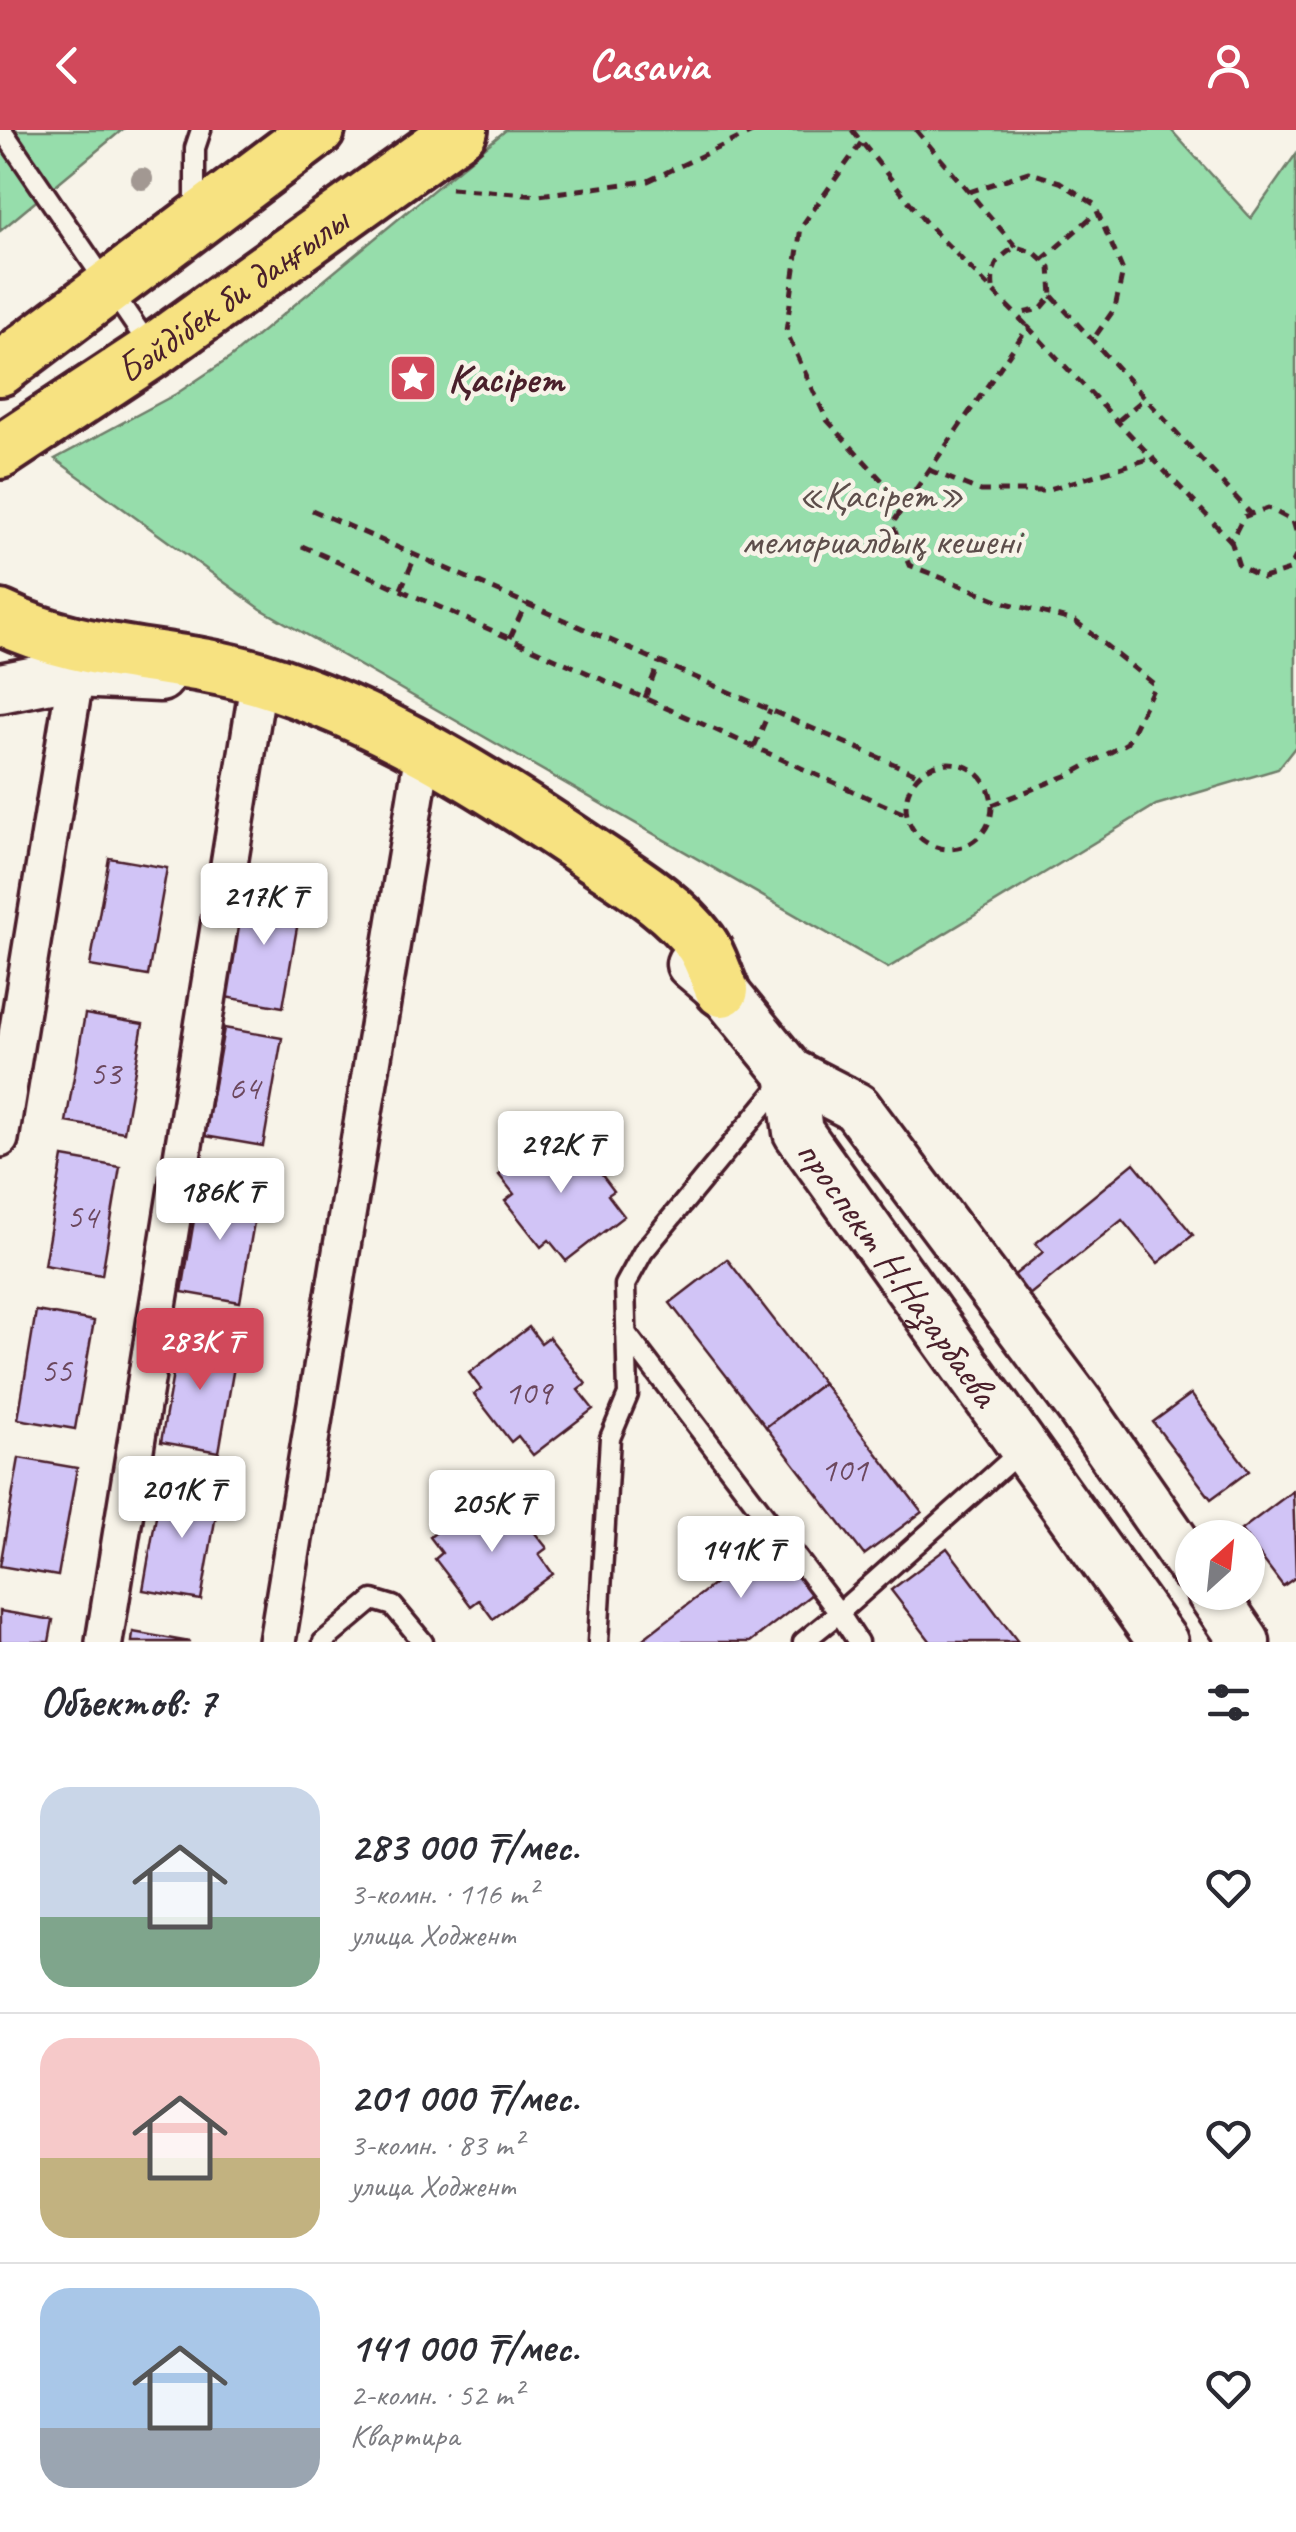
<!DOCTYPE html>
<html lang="ru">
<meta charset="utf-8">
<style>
body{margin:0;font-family:Caveat,sans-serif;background:#f2f2f3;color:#2b2b33;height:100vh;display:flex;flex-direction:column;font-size:38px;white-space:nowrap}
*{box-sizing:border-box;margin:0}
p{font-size:32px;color:#7c7c81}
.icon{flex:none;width:55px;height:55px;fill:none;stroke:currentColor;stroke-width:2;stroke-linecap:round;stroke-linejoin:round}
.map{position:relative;height:1512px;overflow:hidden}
.panel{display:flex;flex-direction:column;background:#fff;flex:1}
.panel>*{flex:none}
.needle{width:65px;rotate:27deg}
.tools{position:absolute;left:1175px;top:1390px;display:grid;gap:20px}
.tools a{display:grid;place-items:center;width:90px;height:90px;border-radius:50%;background:#fff;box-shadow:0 2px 8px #0004;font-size:50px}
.price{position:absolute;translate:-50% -85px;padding:0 22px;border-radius:10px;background:#fff;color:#222;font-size:32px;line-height:65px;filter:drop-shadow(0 2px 5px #0008)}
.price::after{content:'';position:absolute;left:50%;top:60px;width:30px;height:22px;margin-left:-15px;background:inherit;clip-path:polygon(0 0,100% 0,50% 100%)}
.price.on{background:#d1495b;color:#fff}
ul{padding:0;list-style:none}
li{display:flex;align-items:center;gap:30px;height:250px;padding:0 40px}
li+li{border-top:2px solid #e1e1e2}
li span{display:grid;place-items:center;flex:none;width:280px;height:200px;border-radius:30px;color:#555}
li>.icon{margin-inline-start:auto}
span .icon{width:120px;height:120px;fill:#fffc;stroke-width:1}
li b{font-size:42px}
h2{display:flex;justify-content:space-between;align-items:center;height:120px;padding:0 40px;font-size:42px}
header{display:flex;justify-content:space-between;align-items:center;height:130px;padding:0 40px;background:#d1495b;color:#fff;font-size:45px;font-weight:600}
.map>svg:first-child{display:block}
.green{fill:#96ddab;stroke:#707e6b;stroke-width:2.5}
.building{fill:#d1c4f6;stroke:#4a1f2b;stroke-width:2.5}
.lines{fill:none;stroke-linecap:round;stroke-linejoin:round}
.lane-casing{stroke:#4a1f2b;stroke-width:25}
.street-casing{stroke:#4a1f2b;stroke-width:42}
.secondary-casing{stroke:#4a1f2b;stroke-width:55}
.primary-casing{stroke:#4a1f2b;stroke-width:60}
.path{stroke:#4a1f2b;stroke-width:5;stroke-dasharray:10 8;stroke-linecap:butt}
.lane{stroke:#f7f3e8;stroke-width:18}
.street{stroke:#f7f3e8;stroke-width:35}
.secondary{stroke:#f7f3e8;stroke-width:48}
.primary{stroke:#f7e281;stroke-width:52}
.tree{fill:#a29892}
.labels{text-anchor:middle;stroke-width:9;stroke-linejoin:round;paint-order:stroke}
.number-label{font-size:35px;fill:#6c485e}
.street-label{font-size:40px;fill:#4a1f2b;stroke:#f7f3e8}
.poi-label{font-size:40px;font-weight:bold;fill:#4a1f2b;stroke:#f7f3e8;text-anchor:start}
.park-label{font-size:40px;fill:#5d4e4b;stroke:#f7f3e8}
</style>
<header><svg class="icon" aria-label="back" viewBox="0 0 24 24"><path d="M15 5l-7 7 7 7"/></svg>Casavia<svg class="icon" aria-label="person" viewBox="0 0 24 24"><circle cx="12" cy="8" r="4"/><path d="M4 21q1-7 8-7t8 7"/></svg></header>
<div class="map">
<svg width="1296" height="1512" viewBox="0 0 1296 1512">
<rect width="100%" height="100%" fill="#f7f3e8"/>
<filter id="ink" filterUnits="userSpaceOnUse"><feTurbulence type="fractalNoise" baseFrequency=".01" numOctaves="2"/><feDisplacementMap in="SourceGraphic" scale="20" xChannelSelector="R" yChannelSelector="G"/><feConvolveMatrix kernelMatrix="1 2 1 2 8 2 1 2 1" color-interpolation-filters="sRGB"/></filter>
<g filter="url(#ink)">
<g class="green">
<polygon points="0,0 122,0 0,101"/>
<polygon points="506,0 1171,0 1251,88 1296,24 1296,616 1278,639 1156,675 888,838 261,479 55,329 176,264 230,228"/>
</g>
<g class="building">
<polygon points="109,728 167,738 148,846 90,836"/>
<polygon points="245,759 302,769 283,877 225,867"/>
<polygon points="85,884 143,894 124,1002 66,992"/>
<polygon points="224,898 282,908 263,1016 205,1006"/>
<polygon points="558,1001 572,1020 579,1015 614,1061 608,1065 624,1086 566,1131 549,1110 541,1117 505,1071 514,1064 499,1045"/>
<polygon points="63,1027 120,1037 102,1145 44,1135"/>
<polygon points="1134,1033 1193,1105 1158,1133 1122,1090 1023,1170 1007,1151 1043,1122 1036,1113"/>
<polygon points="200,1054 259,1064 240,1172 182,1162"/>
<polygon points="727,1129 823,1253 766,1297 670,1173"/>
<polygon points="36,1181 94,1191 75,1299 18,1289"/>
<polygon points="529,1197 541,1213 549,1207 586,1254 578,1260 593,1279 533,1325 518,1306 511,1312 474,1264 481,1259 469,1243"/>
<polygon points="180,1204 238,1214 219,1322 161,1312"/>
<polygon points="823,1253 922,1382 864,1425 766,1297"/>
<polygon points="1191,1264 1249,1341 1211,1369 1153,1292"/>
<polygon points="19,1328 77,1338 58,1446 0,1436"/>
<polygon points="162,1352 220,1362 201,1470 143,1460"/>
<polygon points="490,1361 503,1377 510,1372 547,1418 539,1424 553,1444 493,1489 479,1470 471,1476 435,1429 442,1423 430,1407"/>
<polygon points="1293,1361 1296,1447 1283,1456 1241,1400"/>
<polygon points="775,1407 816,1461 750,1512 639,1512"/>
<polygon points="947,1418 1018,1512 931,1512 891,1460"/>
<polygon points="0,1481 53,1490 49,1512 0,1512"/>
<polygon points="133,1502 190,1512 132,1512"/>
</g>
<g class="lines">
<g class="lane-casing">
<g id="lane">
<polyline points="2,0 150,217"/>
<polyline points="195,84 195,18 201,0"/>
<polyline points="626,1203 839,1483 1024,1318"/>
<polyline points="323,1512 373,1470 393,1476 423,1512"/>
<polyline points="598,1512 610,1308 628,1265 625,1155 643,1122 784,951"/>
<polyline points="803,1512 839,1483 858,1512"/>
</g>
</g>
<g class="street-casing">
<g id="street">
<polyline points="0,1009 76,543"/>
<polyline points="104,1512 256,567"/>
<polyline points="277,1512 420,641"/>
</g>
</g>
<g class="secondary-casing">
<g id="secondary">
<polyline points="0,558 76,543 160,547"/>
<polyline points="691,834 722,860 790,943 856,977 1080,1276 1192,1437"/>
<path id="s1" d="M790 943 798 1002 1163 1512"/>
<polyline points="1211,1462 1245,1512"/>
</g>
</g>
<g class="primary-casing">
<g id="primary">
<polyline points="0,239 318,0"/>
<path id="s2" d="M0 322 153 221 461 0"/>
<path d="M0 487C84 528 169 522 258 548 378 584 490 655 594 726 631 751 672 775 700 812 710 825 715 845 722 860"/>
</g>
</g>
<g class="path">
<polyline points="852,0 926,93 1028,197"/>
<polyline points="916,0 1016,117"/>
<polyline points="861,13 801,97 786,201 827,290 905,376"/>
<polyline points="451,58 539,65 648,51 756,0"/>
<polyline points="969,62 1028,42 1060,52 1094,74 1123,141 1115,178 1094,208"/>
<polyline points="1042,130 1096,83"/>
<path d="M993 158C991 136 998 127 1016 117L1035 123 1050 137 1052 166 1041 179 1018 184"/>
<polyline points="1052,166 1251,384"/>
<polyline points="1119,290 1146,267"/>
<polyline points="929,340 981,361 1043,361 1155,327"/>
<polyline points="312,380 919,645"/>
<polyline points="1296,401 1293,391 1268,378 1243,387 1231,411 1239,436 1263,448 1289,440 1296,426"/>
<polyline points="302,416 907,685"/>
<polyline points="401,459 416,425"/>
<polyline points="510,508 526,473"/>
<polyline points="645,568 659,532"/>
<polyline points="754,617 770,580"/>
<circle cx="949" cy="676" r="43"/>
<polyline points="992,675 1071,644 1127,613 1155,555 1075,491 1006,473 909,435 892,394 1028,197 1231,411"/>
</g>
<use href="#lane" class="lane"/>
<use href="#street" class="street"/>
<use href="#secondary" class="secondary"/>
<use href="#primary" class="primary"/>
</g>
<circle class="tree" cx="142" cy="49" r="11"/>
</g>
<defs>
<g id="sight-square" transform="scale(2.5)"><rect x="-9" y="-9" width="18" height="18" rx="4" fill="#d1495b" stroke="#f7f3e8"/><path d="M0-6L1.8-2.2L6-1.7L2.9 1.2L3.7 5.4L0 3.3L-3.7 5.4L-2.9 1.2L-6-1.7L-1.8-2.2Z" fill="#fff"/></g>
</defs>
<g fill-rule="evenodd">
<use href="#sight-square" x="413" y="248"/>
</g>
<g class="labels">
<g class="number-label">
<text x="105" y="955">53</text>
<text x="244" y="969">64</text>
<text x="82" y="1098">54</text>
<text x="56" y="1252">55</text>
<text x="528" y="1274">109</text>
<text x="844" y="1351">101</text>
</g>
<g class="street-label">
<text dy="14" stroke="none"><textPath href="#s2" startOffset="280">Бәйдібек би даңғылы</textPath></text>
<text dy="14" stroke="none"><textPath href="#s1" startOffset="232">проспект Н.Назарбаева</textPath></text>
</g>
<g class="poi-label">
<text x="448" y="262">Қасірет</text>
</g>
<g class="park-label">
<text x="881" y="378">«Қасірет»<tspan x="881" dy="46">мемориалдық кешені</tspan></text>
</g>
</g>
</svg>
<div class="tools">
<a><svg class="needle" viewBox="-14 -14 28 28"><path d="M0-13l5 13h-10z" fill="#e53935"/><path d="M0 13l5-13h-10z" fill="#7c7c81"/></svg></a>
</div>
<b class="price" style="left:264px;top:818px">217K ₸</b>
<b class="price" style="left:561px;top:1066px">292K ₸</b>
<b class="price" style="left:220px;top:1113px">186K ₸</b>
<b class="price on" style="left:200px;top:1263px">283K ₸</b>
<b class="price" style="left:182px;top:1411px">201K ₸</b>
<b class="price" style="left:492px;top:1425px">205K ₸</b>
<b class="price" style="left:741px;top:1471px">141K ₸</b>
</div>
<section class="panel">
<h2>Объектов: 7<svg class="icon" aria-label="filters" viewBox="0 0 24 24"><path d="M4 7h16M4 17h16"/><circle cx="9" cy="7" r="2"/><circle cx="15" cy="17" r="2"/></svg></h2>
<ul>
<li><span style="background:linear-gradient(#c9d6e8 65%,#7fa58c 0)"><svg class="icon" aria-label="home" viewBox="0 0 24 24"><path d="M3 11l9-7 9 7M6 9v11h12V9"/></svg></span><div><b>283 000 ₸/мес.</b><p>3-комн. · 116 m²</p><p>улица Ходжент</p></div><svg class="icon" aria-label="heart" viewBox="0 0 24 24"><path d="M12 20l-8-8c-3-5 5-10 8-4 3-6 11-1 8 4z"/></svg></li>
<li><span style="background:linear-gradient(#f6c9c9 60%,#c2b280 0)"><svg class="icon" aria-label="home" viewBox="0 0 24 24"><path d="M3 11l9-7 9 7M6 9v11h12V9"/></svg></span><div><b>201 000 ₸/мес.</b><p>3-комн. · 83 m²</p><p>улица Ходжент</p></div><svg class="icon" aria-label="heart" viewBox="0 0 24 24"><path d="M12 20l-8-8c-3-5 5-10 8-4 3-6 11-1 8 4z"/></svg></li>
<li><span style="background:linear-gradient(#a9c7e8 70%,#9aa5b1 0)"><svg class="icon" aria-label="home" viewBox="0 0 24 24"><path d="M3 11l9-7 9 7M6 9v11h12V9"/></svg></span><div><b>141 000 ₸/мес.</b><p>2-комн. · 52 m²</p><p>Квартира</p></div><svg class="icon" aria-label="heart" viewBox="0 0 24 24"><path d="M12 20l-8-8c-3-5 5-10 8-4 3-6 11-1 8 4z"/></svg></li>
</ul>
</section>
